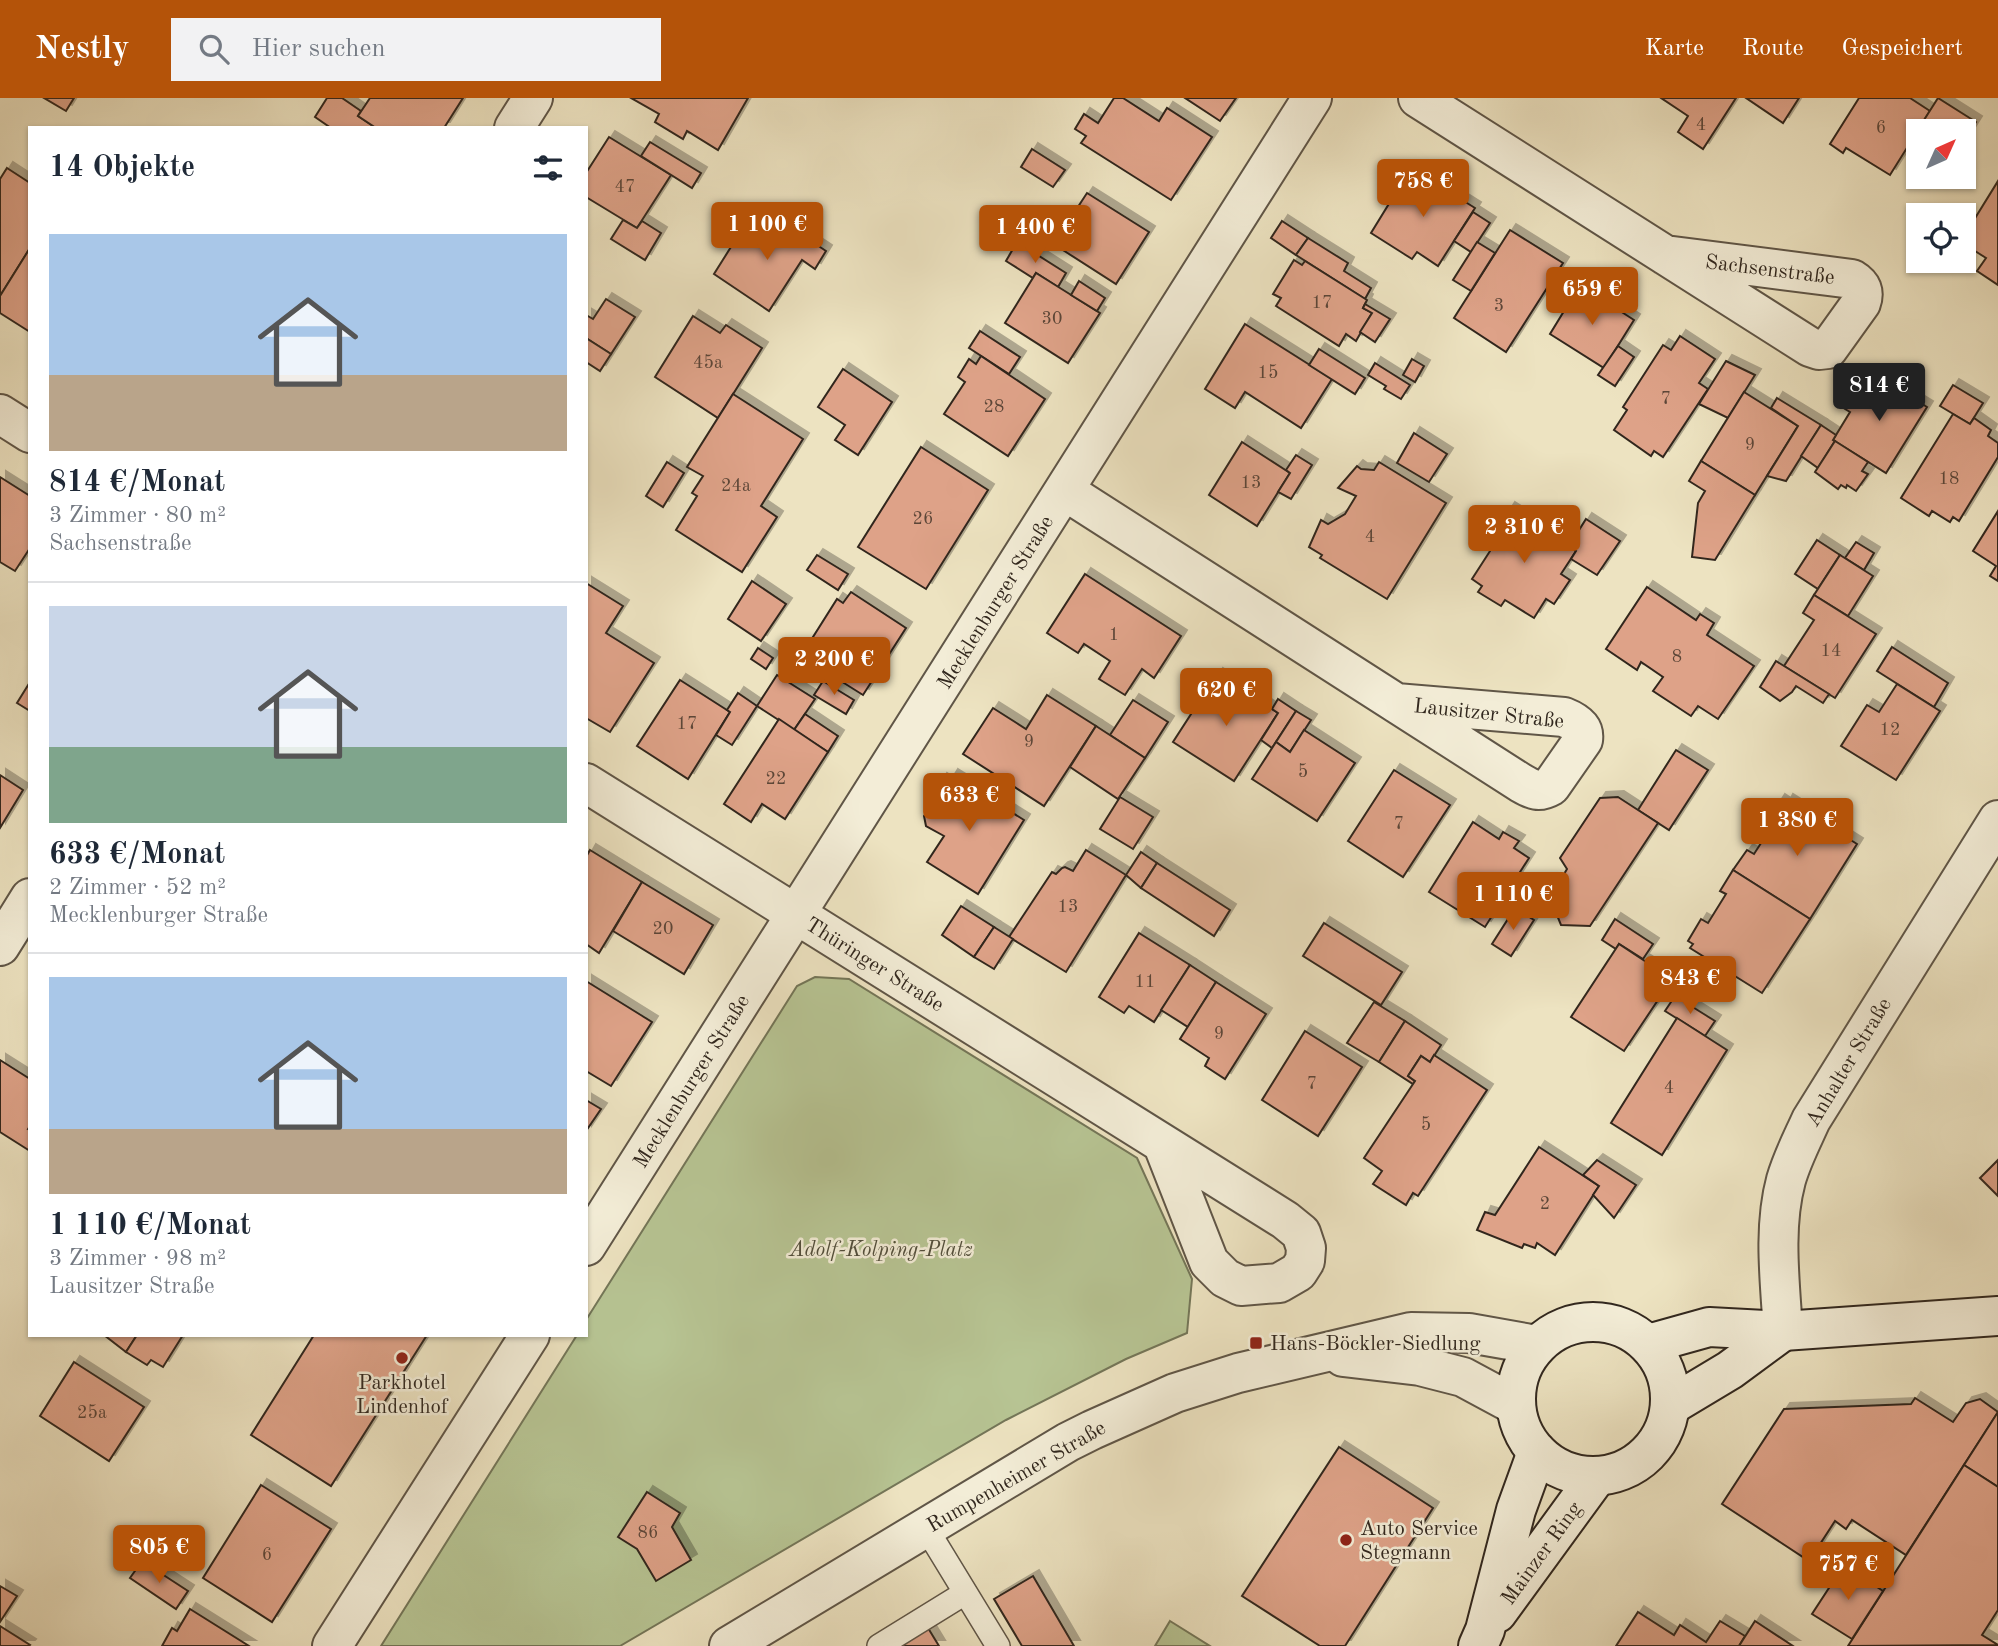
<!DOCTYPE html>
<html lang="de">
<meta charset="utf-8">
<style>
body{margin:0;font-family:"Old Standard TT",serif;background:#f2f2f3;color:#1f2937;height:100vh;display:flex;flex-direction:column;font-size:26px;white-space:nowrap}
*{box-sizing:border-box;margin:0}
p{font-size:23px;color:#747a83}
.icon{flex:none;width:38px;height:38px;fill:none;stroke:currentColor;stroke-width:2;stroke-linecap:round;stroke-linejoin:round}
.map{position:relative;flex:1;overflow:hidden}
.panel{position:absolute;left:28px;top:28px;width:560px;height:1211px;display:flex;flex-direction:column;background:#fff;border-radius:0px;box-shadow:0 2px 5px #0004}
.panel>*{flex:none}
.needle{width:46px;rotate:45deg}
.tools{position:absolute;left:1906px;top:21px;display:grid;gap:14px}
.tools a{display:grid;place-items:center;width:70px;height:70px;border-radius:0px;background:#fff;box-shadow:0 2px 5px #0004;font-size:35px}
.price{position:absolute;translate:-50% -60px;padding:0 16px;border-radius:7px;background:#b45309;color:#fff;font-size:23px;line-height:46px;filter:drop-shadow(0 2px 4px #0008)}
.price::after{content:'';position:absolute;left:50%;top:42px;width:21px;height:16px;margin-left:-10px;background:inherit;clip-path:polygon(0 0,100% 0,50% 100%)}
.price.on{background:#222;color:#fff}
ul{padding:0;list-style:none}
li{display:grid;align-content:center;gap:14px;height:371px;padding:0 21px}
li+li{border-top:2px solid #e0e1e3}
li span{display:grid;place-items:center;height:217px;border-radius:0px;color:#555}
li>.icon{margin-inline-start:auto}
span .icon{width:126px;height:126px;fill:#fffc;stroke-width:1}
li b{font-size:30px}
h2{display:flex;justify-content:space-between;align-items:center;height:84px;padding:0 21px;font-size:30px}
header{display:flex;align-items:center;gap:42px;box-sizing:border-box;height:98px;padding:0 35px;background:#b45309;color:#fff}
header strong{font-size:33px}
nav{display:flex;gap:38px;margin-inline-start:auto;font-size:24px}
.search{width:490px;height:63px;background:#f2f2f3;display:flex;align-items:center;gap:18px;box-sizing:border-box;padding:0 24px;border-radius:0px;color:#747a83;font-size:26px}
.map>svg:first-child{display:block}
.green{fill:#b7c493;stroke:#747658;stroke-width:2}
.building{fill:#dea288;stroke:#31271e;stroke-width:2;filter:url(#shadow)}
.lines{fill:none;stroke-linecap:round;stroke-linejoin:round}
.lane-casing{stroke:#605647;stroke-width:26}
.street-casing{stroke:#605647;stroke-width:42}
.secondary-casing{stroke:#31271e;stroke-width:42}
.lane{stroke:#f3edd7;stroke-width:23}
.street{stroke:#f3edd7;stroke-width:38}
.secondary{stroke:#f3edd7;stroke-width:38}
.poi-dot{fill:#8f2418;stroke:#f3edd7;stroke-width:2.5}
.labels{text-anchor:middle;stroke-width:5;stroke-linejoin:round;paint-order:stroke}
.number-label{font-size:18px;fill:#5c4638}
.street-label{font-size:21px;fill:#31271e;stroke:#f3edd7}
.park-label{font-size:21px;font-style:italic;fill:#524e3b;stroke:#f3edd7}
.poi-label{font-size:21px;fill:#31271e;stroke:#f3edd7;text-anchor:start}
</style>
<header>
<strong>Nestly</strong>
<div class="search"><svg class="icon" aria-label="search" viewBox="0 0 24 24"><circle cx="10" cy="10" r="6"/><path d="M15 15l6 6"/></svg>Hier suchen</div>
<nav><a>Karte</a><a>Route</a><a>Gespeichert</a></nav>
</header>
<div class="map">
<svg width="1998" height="1548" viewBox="0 0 1998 1548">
<defs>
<filter id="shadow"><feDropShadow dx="6" dy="-6" stdDeviation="0" flood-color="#0004"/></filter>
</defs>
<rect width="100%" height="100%" fill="#ede3c1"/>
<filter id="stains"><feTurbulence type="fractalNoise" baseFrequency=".00286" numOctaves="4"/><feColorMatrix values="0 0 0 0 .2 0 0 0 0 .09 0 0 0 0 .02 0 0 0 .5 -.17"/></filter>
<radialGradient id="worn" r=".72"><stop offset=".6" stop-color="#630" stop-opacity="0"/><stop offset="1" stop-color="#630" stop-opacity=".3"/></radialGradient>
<g class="green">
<polygon points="815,879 849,881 1137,1060 1192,1181 1187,1235 1126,1261 1006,1322 620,1548 381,1548 577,1237 586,1237 586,1222 797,888"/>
<polygon points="1170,1523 1210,1548 1155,1548"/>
</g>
<g class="building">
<polygon points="44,0 74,0 66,13"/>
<polygon points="327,0 342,0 361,13 358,18 376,30 331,30 315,19"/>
<polygon points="370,0 463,0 444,30 376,30 358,18"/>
<polygon points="631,0 748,0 718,52 687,33 683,41 655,24 659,16"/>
<polygon points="1114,0 1123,0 1159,23 1167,10 1212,39 1171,102 1081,45 1086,38 1075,31 1084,16 1098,25"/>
<polygon points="1185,0 1236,0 1220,23"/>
<polygon points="1661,0 1736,0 1703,51 1678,34 1688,18"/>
<polygon points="1746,0 1799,0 1783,25"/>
<polygon points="1859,0 1910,0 1930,13 1890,77 1846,50 1843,55 1830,46"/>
<polygon points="1938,0 1976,24 1964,43 1964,33 1918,33 1918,49 1910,44"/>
<polygon points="609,39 671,77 637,130 586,99 586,75"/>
<polygon points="650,44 701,75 692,90 641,58"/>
<polygon points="1032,51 1065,72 1053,89 1021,69"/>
<polygon points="7,70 30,85 30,150 0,198 0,81"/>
<polygon points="1411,70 1475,110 1438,168 1417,154 1412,161 1371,135"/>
<polygon points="1998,83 1998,187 1977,173 1986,160 1964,146 1964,138"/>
<polygon points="1087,95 1149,134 1116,186 1055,147 1059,140 1049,134 1061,115 1070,121"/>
<polygon points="1473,114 1490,125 1471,154 1454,143"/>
<polygon points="623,122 637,130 642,123 661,135 645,162 611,141"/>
<polygon points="781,123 826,153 815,171 802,162 769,213 714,176 746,125 770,140"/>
<polygon points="1282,123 1308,140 1296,157 1271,140"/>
<polygon points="1510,132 1563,165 1506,254 1454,220"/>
<polygon points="1308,140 1348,165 1344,173 1371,190 1365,201 1296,157"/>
<polygon points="1017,144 1066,175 1058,189 1036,175 1033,180 1006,163"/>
<polygon points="1477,144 1495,155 1471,193 1453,182"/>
<polygon points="30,150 30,234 0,215 0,198"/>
<polygon points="1294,162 1302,167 1305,163 1367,202 1363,210 1372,215 1356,243 1346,236 1339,248 1276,208 1281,200 1273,196"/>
<polygon points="1036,175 1100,215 1068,265 1005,225"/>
<polygon points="1079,183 1105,200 1097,213 1071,197"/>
<polygon points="1580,187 1634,222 1604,270 1550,236"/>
<polygon points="606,201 635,219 611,256 586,240 586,217 593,221"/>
<polygon points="1365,206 1390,221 1375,244 1360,234 1372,215 1363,210"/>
<polygon points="693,218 720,235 726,227 762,250 718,320 655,279"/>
<polygon points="1245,226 1332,281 1301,330 1245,294 1235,310 1205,291"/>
<polygon points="980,233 1020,259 1009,276 969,250"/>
<polygon points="1680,238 1715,261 1699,285 1708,291 1663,359 1654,353 1651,358 1614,332 1627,312 1623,309 1663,247 1671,252"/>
<polygon points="586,240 611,256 600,273 586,264"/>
<polygon points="1618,248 1634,259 1615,288 1598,277"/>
<polygon points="1319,251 1365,280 1355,296 1309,267"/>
<polygon points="981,258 1045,301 1008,358 944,316 965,284 958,279 969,261 976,266"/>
<polygon points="1412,261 1424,268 1415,284 1403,277"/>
<polygon points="1726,263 1755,277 1728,320 1699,306"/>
<polygon points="1375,265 1410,287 1401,301 1384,291 1386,288 1368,277"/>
<polygon points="843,271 892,304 858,357 835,342 845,327 818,309"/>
<polygon points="1873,276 1927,309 1886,375 1833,342 1850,314 1845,311 1854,296 1859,298"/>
<polygon points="1953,287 1983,305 1970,326 1940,308"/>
<polygon points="1744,294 1798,328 1755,397 1701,363"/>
<polygon points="733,296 803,341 761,408 777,419 742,474 676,432 697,398 692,395 703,378 687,369"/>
<polygon points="1777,300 1821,327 1786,383 1767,378 1798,328 1771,310"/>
<polygon points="1953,316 1970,326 1974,320 1991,332 1988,338 1998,345 1998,359 1959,423 1953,419 1950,424 1932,413 1929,418 1901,400"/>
<polygon points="1821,327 1836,337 1833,342 1835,343 1818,370 1801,358"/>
<polygon points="1414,335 1447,356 1429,384 1397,365"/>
<polygon points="1835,343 1868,364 1862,373 1868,376 1856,393 1847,387 1846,390 1841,387 1838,391 1815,374"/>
<polygon points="1242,344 1290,375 1257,428 1209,397"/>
<polygon points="921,349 988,392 926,491 858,449"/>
<polygon points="1296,357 1312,367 1291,401 1278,394 1290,375 1286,372"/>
<polygon points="1701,363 1755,397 1715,462 1692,459 1698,405 1705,393 1689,383"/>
<polygon points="667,364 684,375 663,409 646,398"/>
<polygon points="1379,364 1446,405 1387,501 1320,460 1322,457 1309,449 1321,422 1328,426 1345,416 1356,398 1338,390 1357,368 1361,371 1374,372"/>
<polygon points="0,379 30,398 30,450 15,473 0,464"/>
<polygon points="1509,410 1576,453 1561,476 1570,482 1554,506 1546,501 1534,520 1505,502 1501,508 1478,494 1482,488 1472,481 1492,450 1486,447"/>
<polygon points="1998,413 1998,483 1990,478 1996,468 1973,453"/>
<polygon points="1586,421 1620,443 1597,477 1571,461 1576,453 1569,448"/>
<polygon points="1817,442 1840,457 1818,491 1795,476"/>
<polygon points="1856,444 1874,455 1864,472 1845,460"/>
<polygon points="817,457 848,476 838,492 807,472"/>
<polygon points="1840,457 1873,478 1848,518 1814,497"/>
<polygon points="1085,476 1181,538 1154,580 1142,571 1125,597 1099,581 1110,563 1084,546 1078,555 1047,535"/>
<polygon points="752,483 786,506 761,543 728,521"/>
<polygon points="586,485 623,508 606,535 654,565 610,634 586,620"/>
<polygon points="1647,489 1696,522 1700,516 1714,525 1707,537 1754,568 1718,621 1698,608 1691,618 1653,593 1663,579 1641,564 1637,572 1606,551"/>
<polygon points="851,494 906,530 863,597 801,558 837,501 843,505"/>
<polygon points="1814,497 1876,536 1835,600 1784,568 1814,522 1803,515"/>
<polygon points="1892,549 1948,585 1934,609 1877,573"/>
<polygon points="758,550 773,560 766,571 751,561"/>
<polygon points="1776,563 1829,596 1823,605 1796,588 1792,594 1780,603 1760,589"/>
<polygon points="1217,576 1278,615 1234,683 1173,644"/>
<polygon points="777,577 815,601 794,632 757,608"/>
<polygon points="680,582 730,614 688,681 637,648"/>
<polygon points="823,583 854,602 846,616 814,597"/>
<polygon points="30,584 30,613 17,605"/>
<polygon points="1897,586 1940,613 1896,682 1841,648 1867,607 1879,614"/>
<polygon points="738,595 757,608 732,647 716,637 730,614 727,612"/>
<polygon points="1047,597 1096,628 1044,708 963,656 993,610 1026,631"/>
<polygon points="1278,601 1296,613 1272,650 1261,642 1278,615 1272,611"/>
<polygon points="1133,602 1168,624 1145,660 1110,637"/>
<polygon points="1296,613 1311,622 1290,654 1276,644"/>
<polygon points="805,616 838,638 828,654 794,632"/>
<polygon points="779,621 828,654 785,721 762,706 751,724 724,706"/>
<polygon points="1096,628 1145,660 1118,701 1070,669"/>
<polygon points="1304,632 1355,665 1317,723 1252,681 1276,644 1290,654"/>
<polygon points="1676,652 1708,672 1669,732 1638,712"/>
<polygon points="1394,672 1450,707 1403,779 1348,743"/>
<polygon points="0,677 23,692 0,730"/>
<polygon points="952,677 1024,722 978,796 927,764 944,738 926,728 924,718 938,700 932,696 941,681 947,685"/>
<polygon points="1120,699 1153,719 1133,751 1100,731"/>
<polygon points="1618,699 1658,725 1590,828 1561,827 1550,800 1567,771 1560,760 1600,700"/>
<polygon points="1779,702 1785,706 1787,702 1857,746 1810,821 1733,772 1747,752 1754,756 1770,731 1763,727"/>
<polygon points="1473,724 1499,741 1503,734 1519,743 1514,750 1529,760 1485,829 1429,794"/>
<polygon points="590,752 642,784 599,855 586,846 586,759"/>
<polygon points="1086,752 1126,777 1066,874 1009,839 1052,774 1056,776 1062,770 1065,769 1073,773"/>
<polygon points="1141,754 1157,765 1141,790 1126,777"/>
<polygon points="1157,765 1230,812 1214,838 1141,790"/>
<polygon points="1733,772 1810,821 1762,895 1690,850 1693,846 1688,843 1701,821 1708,825 1726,796 1720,793"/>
<polygon points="642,784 713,827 684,876 613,833"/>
<polygon points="961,808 994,829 974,859 942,837"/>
<polygon points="1515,810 1534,822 1511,858 1492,846"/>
<polygon points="1615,821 1653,846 1643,861 1619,846 1616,851 1602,842"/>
<polygon points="1324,825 1402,874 1381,907 1303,858"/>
<polygon points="994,829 1013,841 994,871 974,859"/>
<polygon points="1139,835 1190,867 1154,924 1129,908 1124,915 1099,899"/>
<polygon points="1619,846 1672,881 1624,953 1571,919"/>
<polygon points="1190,867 1216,884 1188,929 1161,912"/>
<polygon points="586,883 652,924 611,988 586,973"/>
<polygon points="1216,884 1266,916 1225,981 1205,968 1209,960 1180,941"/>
<polygon points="1675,898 1715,923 1705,938 1665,913"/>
<polygon points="1374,904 1405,923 1379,964 1347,945"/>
<polygon points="1677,920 1727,952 1662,1057 1611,1025"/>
<polygon points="1405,923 1441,947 1430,964 1421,958 1408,978 1415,983 1413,986 1379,964"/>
<polygon points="1305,933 1362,969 1318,1038 1262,1002"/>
<polygon points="1434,957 1487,992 1418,1098 1413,1095 1406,1107 1373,1086 1382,1073 1364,1060 1415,983 1408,978 1421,958 1430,964"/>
<polygon points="0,962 30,981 30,1028 28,1031 30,1032 30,1053 0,1034"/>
<polygon points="586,1002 601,1011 586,1033"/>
<polygon points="1539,1049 1599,1088 1555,1157 1537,1145 1535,1150 1524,1146 1522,1150 1477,1132 1485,1114 1495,1117"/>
<polygon points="1597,1062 1636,1087 1614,1120 1593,1097 1599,1088 1583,1077"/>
<polygon points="1998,1062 1998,1098 1980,1080"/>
<polygon points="104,1237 137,1237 126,1254"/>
<polygon points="137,1237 183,1237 163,1269 151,1262 147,1267 126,1254"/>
<polygon points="314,1237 427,1237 331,1388 251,1337"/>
<polygon points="74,1264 144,1309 109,1363 40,1318"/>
<polygon points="1915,1300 1953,1324 1966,1305 1980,1301 1998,1314 1906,1457 1852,1422 1846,1431 1835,1423 1809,1463 1722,1406 1784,1311 1911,1306"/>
<polygon points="1998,1314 1998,1389 1964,1367"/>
<polygon points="1339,1349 1433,1410 1345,1548 1320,1548 1242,1498"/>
<polygon points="1964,1367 1998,1389 1998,1512 1982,1537 1998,1547 1848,1548"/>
<polygon points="261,1387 331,1431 272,1524 203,1480"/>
<polygon points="647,1394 680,1415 672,1429 691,1462 656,1483 637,1451 618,1439"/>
<polygon points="142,1463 188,1493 176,1511 130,1480"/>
<polygon points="1844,1467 1883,1493 1852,1541 1812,1516"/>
<polygon points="1033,1478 1074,1548 1022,1548 994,1501"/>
<polygon points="0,1488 17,1498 0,1524"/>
<polygon points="190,1511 249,1548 162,1548 172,1530 177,1533"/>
<polygon points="1638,1514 1674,1537 1680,1527 1706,1544 1720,1523 1745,1538 1739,1548 1616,1548"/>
<polygon points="1755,1523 1793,1548 1739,1548"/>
<polygon points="925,1525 939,1548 889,1548"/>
<polygon points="0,1528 30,1547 29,1548 0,1548"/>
</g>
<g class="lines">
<g class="lane-casing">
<g id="lane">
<polyline points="926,1430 998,1548"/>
<polyline points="879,1548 965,1495"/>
</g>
</g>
<g class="street-casing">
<g id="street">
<path d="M1418 0 1810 249 1819 252 1828 251 1861 205C1865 194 1862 187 1852 181L1665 157"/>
<polyline points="514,30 533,0"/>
<polyline points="0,316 30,335"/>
<path d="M1065 393 1521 685C1533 692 1539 695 1551 688L1583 642C1585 629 1574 623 1564 619L1396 605"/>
<polyline points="586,685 1285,1122 1301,1135 1306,1150 1305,1163 1298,1174 1279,1185 1241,1188 1225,1180 1209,1164 1163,1047"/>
<polyline points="0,848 30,800"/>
<polyline points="586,1148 1312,0"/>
<path d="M1783 1233C1780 1184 1773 1130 1786 1082 1792 1061 1802 1042 1811 1022L1998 722"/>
<polyline points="1343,1259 1420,1268 1463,1279 1515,1307"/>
<polyline points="332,1548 530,1237"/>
<polyline points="729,1548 1068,1344 1092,1332 1175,1295 1238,1275 1411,1234 1469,1235 1537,1247"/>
</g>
</g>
<g class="secondary-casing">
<g id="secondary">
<circle cx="1593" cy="1301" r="77"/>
<polyline points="1648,1246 1709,1229 1783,1233 1998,1218"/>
<polyline points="1670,1308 1730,1272 1783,1233"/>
<polyline points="1497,1515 1597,1378"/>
<polyline points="1478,1548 1485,1532 1516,1412 1537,1354"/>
</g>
</g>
<use href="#lane" class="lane"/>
<use href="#street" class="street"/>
<use href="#secondary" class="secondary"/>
</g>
<g class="poi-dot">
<rect x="1249" y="1238" width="14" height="14" rx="3.5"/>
<circle cx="402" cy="1260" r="7"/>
<circle cx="1346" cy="1442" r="7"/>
</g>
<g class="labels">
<g class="number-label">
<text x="1701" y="32">4</text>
<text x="1881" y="35">6</text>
<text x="625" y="94">47</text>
<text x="1322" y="210">17</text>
<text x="1499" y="213">3</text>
<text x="1052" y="226">30</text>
<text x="708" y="270">45a</text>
<text x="1268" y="280">15</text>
<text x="1666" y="306">7</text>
<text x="994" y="314">28</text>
<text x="1750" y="352">9</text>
<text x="1949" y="386">18</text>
<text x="1251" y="390">13</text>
<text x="736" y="393">24a</text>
<text x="923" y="426">26</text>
<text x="1370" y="444">4</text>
<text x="1114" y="542">1</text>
<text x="1831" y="558">14</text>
<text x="1677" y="564">8</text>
<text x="687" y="631">17</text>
<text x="1890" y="637">12</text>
<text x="1029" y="649">9</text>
<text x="1303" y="679">5</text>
<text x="776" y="686">22</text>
<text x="1399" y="731">7</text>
<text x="1068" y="814">13</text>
<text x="663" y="836">20</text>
<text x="1145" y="889">11</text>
<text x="1219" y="941">9</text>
<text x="1312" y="991">7</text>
<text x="1669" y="995">4</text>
<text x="1426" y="1032">5</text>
<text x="1545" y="1111">2</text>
<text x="92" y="1320">25a</text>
<text x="648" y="1440">86</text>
<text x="267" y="1462">6</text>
</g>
<g class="street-label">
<text transform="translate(1770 171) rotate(7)" y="7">Sachsenstraße</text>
<text transform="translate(995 504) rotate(-58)" y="7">Mecklenburger Straße</text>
<text transform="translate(1489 615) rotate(6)" y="7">Lausitzer Straße</text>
<text transform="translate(875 866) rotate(32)" y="7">Thüringer Straße</text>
<text transform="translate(1848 964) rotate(-59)" y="7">Anhalter Straße</text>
<text transform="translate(691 983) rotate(-58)" y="7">Mecklenburger Straße</text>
<text transform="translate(1016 1378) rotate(-30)" y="7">Rumpenheimer Straße</text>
<text transform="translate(1541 1455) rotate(-54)" y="7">Mainzer Ring</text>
</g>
<g class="park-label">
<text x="881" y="1158">Adolf-Kolping-Platz</text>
</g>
<g class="poi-label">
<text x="1270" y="1252">Hans-Böckler-Siedlung</text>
<text x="402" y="1291" text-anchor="middle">Parkhotel<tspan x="402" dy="24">Lindenhof</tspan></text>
<text x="1360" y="1437">Auto Service<tspan x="1360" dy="24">Stegmann</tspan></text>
</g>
</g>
<rect width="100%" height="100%" filter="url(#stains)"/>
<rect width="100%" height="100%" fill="url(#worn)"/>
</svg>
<div class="tools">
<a><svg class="needle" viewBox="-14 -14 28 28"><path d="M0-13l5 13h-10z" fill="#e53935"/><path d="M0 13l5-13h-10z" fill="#747a83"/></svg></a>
<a><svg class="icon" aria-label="locate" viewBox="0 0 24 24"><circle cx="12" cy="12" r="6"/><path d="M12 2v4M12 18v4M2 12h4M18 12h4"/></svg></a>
</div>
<b class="price" style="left:1423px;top:121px">758 €</b>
<b class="price" style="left:767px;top:164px">1 100 €</b>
<b class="price" style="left:1035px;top:167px">1 400 €</b>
<b class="price" style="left:1592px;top:229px">659 €</b>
<b class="price on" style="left:1879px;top:325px">814 €</b>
<b class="price" style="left:1524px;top:467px">2 310 €</b>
<b class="price" style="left:834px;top:599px">2 200 €</b>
<b class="price" style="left:1226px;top:630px">620 €</b>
<b class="price" style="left:969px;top:735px">633 €</b>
<b class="price" style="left:1797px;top:760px">1 380 €</b>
<b class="price" style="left:1513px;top:834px">1 110 €</b>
<b class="price" style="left:1690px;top:918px">843 €</b>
<b class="price" style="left:159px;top:1487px">805 €</b>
<b class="price" style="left:1848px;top:1504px">757 €</b>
<section class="panel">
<h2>14 Objekte<svg class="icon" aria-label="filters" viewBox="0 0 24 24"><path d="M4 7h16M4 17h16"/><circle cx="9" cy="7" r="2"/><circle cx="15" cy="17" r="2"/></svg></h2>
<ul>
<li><span style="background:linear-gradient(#a9c7e8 65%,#b9a48a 0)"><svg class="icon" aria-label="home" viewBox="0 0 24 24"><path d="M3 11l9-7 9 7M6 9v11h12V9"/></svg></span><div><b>814 €/Monat</b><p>3 Zimmer · 80 m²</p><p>Sachsenstraße</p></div></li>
<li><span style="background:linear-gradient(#c9d6e8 65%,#7fa58c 0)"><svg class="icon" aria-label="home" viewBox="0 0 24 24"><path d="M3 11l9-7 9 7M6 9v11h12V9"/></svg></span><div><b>633 €/Monat</b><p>2 Zimmer · 52 m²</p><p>Mecklenburger Straße</p></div></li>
<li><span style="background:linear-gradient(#a9c7e8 70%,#b9a48a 0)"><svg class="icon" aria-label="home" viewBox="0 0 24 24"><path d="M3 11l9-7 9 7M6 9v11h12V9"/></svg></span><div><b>1 110 €/Monat</b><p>3 Zimmer · 98 m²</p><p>Lausitzer Straße</p></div></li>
</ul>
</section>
</div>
